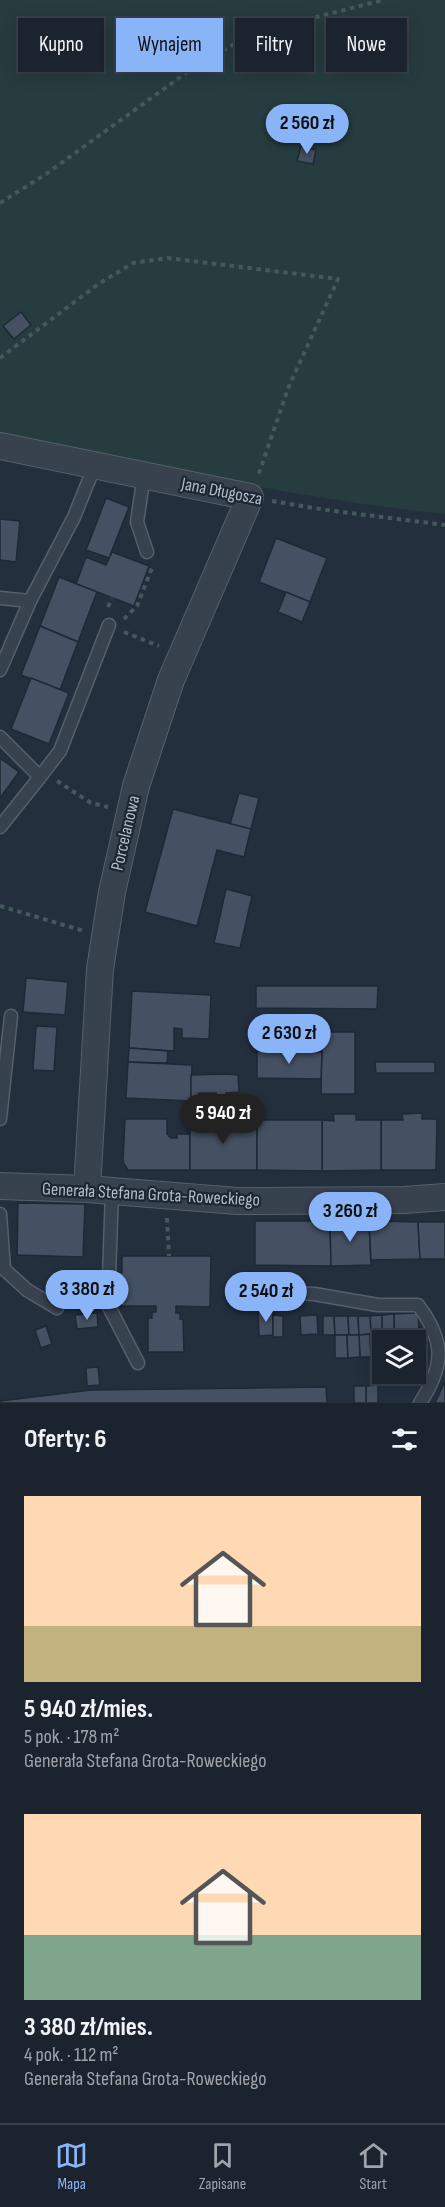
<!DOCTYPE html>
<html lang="pl">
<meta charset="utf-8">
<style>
body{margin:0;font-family:"Sofia Sans Condensed",sans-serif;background:#242b36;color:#f1f3f6;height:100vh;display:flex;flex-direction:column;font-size:22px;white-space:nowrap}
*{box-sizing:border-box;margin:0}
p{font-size:20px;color:#a0a4aa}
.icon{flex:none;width:33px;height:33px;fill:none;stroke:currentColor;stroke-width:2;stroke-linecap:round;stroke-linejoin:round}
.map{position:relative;height:1403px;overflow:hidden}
.side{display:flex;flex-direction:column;background:#1b232e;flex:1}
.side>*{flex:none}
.guide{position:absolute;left:18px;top:18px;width:410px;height:54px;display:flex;gap:12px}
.tools{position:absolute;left:372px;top:1330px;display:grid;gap:12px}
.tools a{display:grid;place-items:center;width:54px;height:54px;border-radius:0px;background:#1b232e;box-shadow:0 3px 15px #0003,0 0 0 2px #39404a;font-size:30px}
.price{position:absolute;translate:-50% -51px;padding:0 14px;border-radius:21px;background:#8ab4f8;color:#111;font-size:20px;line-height:39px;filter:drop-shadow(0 2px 3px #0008)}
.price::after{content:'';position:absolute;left:50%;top:36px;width:18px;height:14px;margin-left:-9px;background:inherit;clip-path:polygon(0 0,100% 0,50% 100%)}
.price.active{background:#222;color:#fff}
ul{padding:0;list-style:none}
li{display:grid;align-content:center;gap:12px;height:318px;padding:0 24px}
li span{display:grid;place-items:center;height:186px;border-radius:0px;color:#555}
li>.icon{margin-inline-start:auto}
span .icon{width:108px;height:108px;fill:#fffc;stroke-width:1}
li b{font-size:26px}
h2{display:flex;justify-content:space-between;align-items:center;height:72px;padding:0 24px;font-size:26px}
.pill{padding:0 21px;border-radius:0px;background:#1b232e;box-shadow:0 3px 15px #0003,0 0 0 2px #39404a;font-size:21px;line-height:54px}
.pill.active{background:#8ab4f8;color:#111}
.tab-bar{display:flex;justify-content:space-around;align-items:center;height:84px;border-top:2px solid #39404a;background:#1b232e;font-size:16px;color:#a0a4aa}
.tab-bar a{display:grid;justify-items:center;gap:3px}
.tab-bar .active{color:#8ab4f8}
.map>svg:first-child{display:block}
.green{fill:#263c3f}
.building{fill:#455162;stroke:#1f2835;stroke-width:1.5}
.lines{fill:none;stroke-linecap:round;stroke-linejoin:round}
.lane-casing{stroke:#565f6c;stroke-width:15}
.street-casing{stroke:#565f6c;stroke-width:28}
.path{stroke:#44595c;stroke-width:4;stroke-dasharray:4.5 4.5;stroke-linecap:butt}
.lane{stroke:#38414e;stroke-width:12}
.street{stroke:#38414e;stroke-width:26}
.labels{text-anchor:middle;stroke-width:4.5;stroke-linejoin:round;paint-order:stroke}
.street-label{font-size:18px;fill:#b4bcc9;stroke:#1d2633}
</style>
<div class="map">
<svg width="445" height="1403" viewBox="0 0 445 1403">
<rect width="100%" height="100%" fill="#242f3e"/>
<path class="green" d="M0 0H445V514C295 499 148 464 0 434Z"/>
<g class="building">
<polygon points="301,146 316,150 313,164 297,161"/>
<polygon points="21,312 31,325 14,339 3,326"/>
<polygon points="106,498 129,507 109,558 86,550"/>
<polygon points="0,519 20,521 16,562 0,560"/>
<polygon points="276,538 327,558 310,602 259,582"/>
<polygon points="112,552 149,566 134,606 76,584 86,557 106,565"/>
<polygon points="59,577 97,592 78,642 40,626"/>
<polygon points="286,592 310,602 302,622 278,612"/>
<polygon points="40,626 78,642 60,690 21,675"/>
<polygon points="31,678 69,693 49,744 11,729"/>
<polygon points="0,758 19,772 0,798"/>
<polygon points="239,793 259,798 251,829 230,824"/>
<polygon points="173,809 251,829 244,857 217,850 197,926 145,912"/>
<polygon points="226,889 252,896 240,948 214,943"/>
<polygon points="26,978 68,982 65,1015 23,1012"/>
<polygon points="256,986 378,986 377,1009 256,1008"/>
<polygon points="132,991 211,995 209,1039 182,1038 182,1029 174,1028 174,1051 129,1048"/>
<polygon points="36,1026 57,1027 54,1071 33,1070"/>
<polygon points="322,1032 355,1032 355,1094 321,1094"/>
<polygon points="129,1048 168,1051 167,1063 128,1062"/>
<polygon points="257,1051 322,1052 321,1079 257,1078"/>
<polygon points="128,1062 192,1065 191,1101 126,1098"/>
<polygon points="375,1062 435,1062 435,1073 376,1073"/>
<polygon points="226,1074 238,1075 239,1092 226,1093 226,1098 216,1099 216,1093 199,1093 198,1105 188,1104 191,1101 191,1075"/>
<polygon points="422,1113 422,1119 437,1119 436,1170 381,1170 381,1120 403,1120 402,1114"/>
<polygon points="333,1114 356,1114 356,1120 381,1120 381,1170 322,1171 322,1120 334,1121"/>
<polygon points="125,1119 167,1119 167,1134 171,1138 177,1138 177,1134 190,1134 190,1170 128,1170 123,1162"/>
<polygon points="190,1119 257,1120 257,1170 190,1170"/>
<polygon points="257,1120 322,1120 322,1171 257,1170"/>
<polygon points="18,1203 85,1204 83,1257 17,1255"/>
<polygon points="255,1221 330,1221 331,1266 255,1265"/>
<polygon points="330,1221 369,1221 371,1265 331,1266"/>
<polygon points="369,1221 418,1222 420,1259 371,1260"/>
<polygon points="418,1222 445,1222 445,1259 420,1259"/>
<polygon points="122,1256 211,1256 210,1307 176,1306 176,1313 180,1313 180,1319 183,1319 184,1352 148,1352 148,1318 152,1318 152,1312 156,1312 156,1306 121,1306 122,1288 115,1288 116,1273 122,1273"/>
<polygon points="81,1292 94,1292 96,1310 82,1311"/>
<polygon points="273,1310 273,1335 259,1336 258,1311"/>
<polygon points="97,1313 98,1327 77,1329 75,1315"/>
<polygon points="418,1313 419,1331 394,1332 394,1314"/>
<polygon points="394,1314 394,1333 382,1334 382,1315"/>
<polygon points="273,1315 283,1316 283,1337 273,1337"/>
<polygon points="317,1315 318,1334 301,1335 300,1316"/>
<polygon points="382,1315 382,1334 371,1334 370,1316"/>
<polygon points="323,1316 334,1316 335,1335 323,1335"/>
<polygon points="334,1316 348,1316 349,1335 335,1335"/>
<polygon points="348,1316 358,1316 359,1335 349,1335"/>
<polygon points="358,1316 370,1316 371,1334 359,1335"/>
<polygon points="46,1326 52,1344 41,1348 35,1330"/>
<polygon points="419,1331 420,1343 416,1343 416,1341 395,1341 395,1332"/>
<polygon points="394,1333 395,1341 382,1341 382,1343 382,1334"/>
<polygon points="370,1334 371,1357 360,1357 359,1335"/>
<polygon points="370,1334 382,1334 382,1357 371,1357"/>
<polygon points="335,1335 347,1335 348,1358 335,1358"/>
<polygon points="347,1335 359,1335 360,1357 348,1358"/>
<polygon points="98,1367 100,1385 87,1386 86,1368"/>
<polygon points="445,1381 445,1403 435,1403"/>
<polygon points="378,1385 378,1403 366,1403 366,1386"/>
<rect x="354" y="1386" width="12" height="17"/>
<polygon points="326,1387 327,1403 0,1403 0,1401 91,1390"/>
</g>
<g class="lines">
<g class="lane-casing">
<g id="lane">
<polyline points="144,475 137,522 147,552"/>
<polyline points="0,598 30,601"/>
<polyline points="0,670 30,601 74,517 95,465"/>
<polyline points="0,737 40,777 0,827"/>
<polyline points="40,777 60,751 109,625"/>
<polyline points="0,1119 11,1016"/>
<polyline points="112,1191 108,1305 138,1363"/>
<polyline points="0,1214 4,1269 27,1290 57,1308"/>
<path d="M270 1292 314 1294 378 1305H418C445 1341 445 1365 420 1403"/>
</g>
</g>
<g class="street-casing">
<g id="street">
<polyline points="0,446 250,497 171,680 136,786 112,892 100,969 87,1189"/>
<polyline points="0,1186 87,1189 237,1201 404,1200 445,1197"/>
</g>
</g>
<g class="path">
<polyline points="0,203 46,174 197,65 254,33 383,0"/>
<polyline points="0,358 97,285 133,263 168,258 338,279 289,386 258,476"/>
<polyline points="272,501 326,510 445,525"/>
<polyline points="108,607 112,598"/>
<polyline points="124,619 137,606 152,568"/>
<polyline points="124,632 159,646"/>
<polyline points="57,781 91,803 108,807"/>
<polyline points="0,906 84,931"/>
<polyline points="167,1218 169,1256"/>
</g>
<use href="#lane" class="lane"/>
<use href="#street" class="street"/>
</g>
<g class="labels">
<g class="street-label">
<text transform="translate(222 491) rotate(11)" y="6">Jana Długosza</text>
<text transform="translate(125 833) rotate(-77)" y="6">Porcelanowa</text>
<text transform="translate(151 1194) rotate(3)" y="6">Generała Stefana Grota-Roweckiego</text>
</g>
</g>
</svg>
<div class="tools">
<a><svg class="icon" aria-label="layers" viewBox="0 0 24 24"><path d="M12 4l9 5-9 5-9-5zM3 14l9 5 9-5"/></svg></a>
</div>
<b class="price" style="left:307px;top:155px">2 560 zł</b>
<b class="price" style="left:289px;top:1065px">2 630 zł</b>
<b class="price active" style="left:223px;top:1145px">5 940 zł</b>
<b class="price" style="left:350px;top:1243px">3 260 zł</b>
<b class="price" style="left:87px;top:1321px">3 380 zł</b>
<b class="price" style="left:266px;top:1323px">2 540 zł</b>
<div class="guide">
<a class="pill">Kupno</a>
<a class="pill active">Wynajem</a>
<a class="pill">Filtry</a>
<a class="pill">Nowe</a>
</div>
</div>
<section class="side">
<h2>Oferty: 6<svg class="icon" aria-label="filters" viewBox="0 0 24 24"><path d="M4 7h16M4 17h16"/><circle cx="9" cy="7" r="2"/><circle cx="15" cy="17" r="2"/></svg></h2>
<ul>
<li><span style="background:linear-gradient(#ffd9b3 70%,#c2b280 0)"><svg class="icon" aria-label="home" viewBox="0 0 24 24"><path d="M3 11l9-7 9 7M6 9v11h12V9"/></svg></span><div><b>5 940 zł/mies.</b><p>5 pok. · 178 m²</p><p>Generała Stefana Grota-Roweckiego</p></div></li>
<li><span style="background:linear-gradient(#ffd9b3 65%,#7fa58c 0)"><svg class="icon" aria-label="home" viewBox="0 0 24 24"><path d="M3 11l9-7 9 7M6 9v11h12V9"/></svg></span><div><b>3 380 zł/mies.</b><p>4 pok. · 112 m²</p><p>Generała Stefana Grota-Roweckiego</p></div></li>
</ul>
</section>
<nav class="tab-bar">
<a class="active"><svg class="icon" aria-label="map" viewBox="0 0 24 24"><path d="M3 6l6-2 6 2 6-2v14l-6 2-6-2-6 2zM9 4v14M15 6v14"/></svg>Mapa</a>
<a><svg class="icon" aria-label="saved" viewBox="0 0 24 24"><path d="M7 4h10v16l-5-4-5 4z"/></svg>Zapisane</a>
<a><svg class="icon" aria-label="home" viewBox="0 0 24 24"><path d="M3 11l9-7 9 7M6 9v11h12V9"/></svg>Start</a>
</nav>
